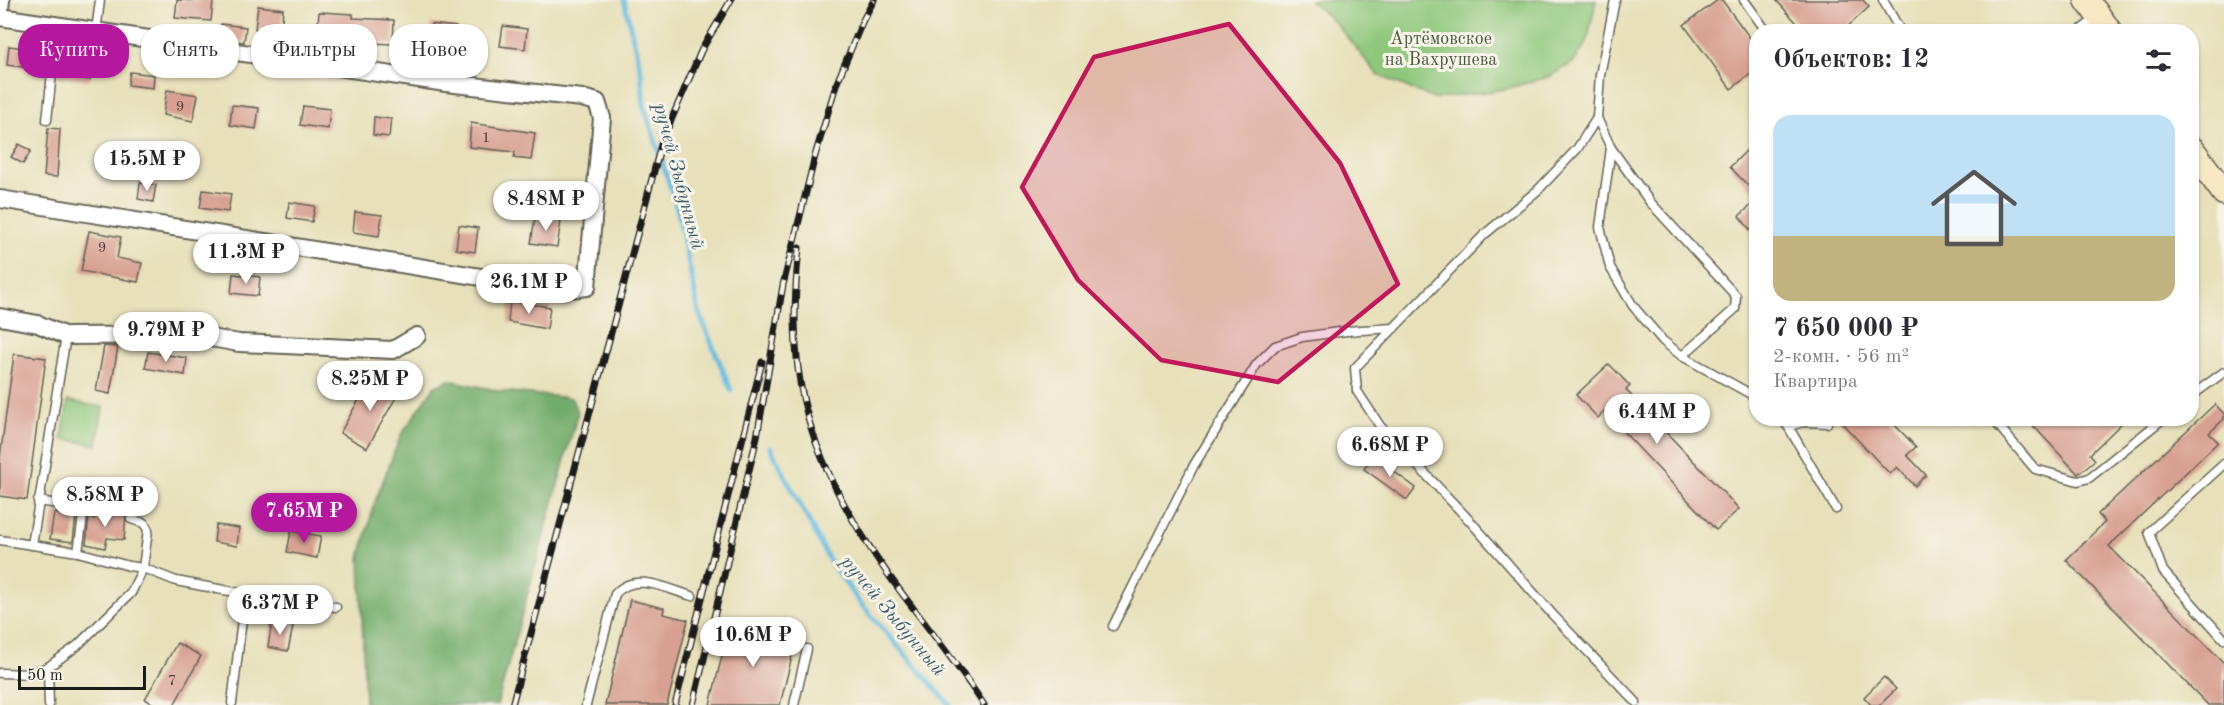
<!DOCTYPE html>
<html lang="ru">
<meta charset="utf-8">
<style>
body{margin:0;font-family:"Old Standard TT",serif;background:#f7f7f7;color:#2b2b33;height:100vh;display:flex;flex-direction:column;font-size:22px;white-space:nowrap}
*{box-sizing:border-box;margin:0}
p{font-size:20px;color:#7c7c81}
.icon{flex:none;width:33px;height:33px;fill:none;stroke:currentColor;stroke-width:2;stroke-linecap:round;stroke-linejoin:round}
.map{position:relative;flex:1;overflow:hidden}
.details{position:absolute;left:1749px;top:24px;width:450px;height:402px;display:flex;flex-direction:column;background:#fff;border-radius:24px;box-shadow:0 2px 4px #0004}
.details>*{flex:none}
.banner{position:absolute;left:18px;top:24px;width:570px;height:54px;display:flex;gap:12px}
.scale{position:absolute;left:18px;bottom:15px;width:128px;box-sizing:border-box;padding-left:6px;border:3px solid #1c1c1c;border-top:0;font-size:16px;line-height:21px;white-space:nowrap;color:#1c1c1c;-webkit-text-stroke:4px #f7f3e8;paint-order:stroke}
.price{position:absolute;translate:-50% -51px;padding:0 14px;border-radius:21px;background:#fff;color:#222;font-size:20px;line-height:39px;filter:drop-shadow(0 2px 3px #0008)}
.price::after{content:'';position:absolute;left:50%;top:36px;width:18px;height:14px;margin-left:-9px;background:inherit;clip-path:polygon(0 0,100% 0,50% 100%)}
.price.on{background:#b5179e;color:#fff}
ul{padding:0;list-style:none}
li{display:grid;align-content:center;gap:12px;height:318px;padding:0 24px}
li+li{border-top:2px solid #e1e1e2}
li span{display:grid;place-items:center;height:186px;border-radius:18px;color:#555}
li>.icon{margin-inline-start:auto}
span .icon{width:108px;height:108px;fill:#fffc;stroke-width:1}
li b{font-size:26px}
h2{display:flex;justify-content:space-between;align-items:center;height:72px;padding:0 24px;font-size:26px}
.pill{padding:0 21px;border-radius:24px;background:#fff;box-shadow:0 2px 4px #0004;font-size:21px;line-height:54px}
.pill.on{background:#b5179e;color:#fff}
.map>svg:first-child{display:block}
.green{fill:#8ec77b;stroke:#55724c;stroke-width:1.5}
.forest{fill:#72ac6b;stroke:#476444;stroke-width:1.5}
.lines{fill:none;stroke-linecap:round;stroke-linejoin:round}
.stream{stroke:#61bbdf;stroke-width:5}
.building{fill:#d8a092}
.lane-casing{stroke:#636153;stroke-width:11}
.street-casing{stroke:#636153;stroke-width:20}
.secondary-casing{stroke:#636153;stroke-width:27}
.lane{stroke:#fff;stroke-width:8}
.street{stroke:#fff;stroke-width:16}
.secondary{stroke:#f7e8c3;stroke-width:24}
.rail-casing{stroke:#1c1c1c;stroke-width:7}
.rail{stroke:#f7f3e8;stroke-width:4.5;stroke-dasharray:14;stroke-linecap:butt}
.marked{fill:#c2185b;fill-opacity:0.2;stroke:#c2185b;stroke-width:4.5;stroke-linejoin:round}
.labels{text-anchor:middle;stroke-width:6;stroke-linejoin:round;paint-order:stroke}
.number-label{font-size:15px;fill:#4b3d3a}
.park-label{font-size:18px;fill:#44583d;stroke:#f7f3e8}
.water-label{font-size:20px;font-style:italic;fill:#385c6a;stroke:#f7f3e8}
</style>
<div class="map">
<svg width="2224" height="705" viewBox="0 0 2224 705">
<rect width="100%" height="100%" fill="#f7f3e8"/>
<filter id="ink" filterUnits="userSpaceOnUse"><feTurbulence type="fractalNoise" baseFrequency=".0167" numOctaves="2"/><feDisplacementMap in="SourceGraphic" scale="12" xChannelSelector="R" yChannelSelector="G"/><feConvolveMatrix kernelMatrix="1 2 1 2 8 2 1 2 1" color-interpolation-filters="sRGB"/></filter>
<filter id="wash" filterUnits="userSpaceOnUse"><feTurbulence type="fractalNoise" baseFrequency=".008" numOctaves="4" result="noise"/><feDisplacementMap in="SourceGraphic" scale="24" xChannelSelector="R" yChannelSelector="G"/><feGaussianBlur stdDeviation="1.35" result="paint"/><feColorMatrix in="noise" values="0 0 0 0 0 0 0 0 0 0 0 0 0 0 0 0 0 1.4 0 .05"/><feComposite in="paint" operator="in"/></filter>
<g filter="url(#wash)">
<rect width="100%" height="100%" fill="#e7e0ba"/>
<g class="green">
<polygon points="1310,0 1596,0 1587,42 1574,62 1548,77 1505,89 1435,99 1378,75 1337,25"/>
<polygon points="68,401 103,407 97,445 62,439"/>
</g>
<polygon class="forest" points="449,380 500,391 571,398 578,412 497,705 365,705 360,558 374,504 401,435 434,387"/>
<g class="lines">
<g class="stream">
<polyline points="624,0 641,72 644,106 677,208 699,313 731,390"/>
<polyline points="770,447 829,560 860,603 950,705"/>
</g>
</g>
<g id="blocks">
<g class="building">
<polygon points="177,0 213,1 211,21 175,18"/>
<polygon points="1718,0 1722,0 1756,46 1756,70 1731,89 1684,25"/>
<polygon points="1776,0 1863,0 1869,7 1842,32 1805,32"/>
<polygon points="258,6 283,9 281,32 255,29"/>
<polygon points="319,12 353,14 353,18 394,20 393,44 370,43 370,39 317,35"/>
<polygon points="221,24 246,27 244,42 218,39"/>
<polygon points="431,24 456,27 453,50 429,47"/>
<polygon points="503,26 527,29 525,49 500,46"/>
<polygon points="9,46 48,51 45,75 31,73 31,68 7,65"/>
<polygon points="61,53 93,58 90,80 58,76"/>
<polygon points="130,72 154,75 153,88 128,85"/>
<polygon points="167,90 198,95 193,121 163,115"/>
<polygon points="232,105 259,108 256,129 230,125"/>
<polygon points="303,106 330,109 328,129 300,125"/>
<polygon points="374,117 391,119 389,137 373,135"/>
<polygon points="471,123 535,133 531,160 514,158 515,152 469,147"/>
<polygon points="48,128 60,129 57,177 44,176"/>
<polygon points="1756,141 1756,194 1730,167"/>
<polygon points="19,144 31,151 23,164 11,157"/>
<polygon points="140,183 156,185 153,202 138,199"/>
<polygon points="203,190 231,194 228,212 200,208"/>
<polygon points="1756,201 1756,237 1739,216"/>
<polygon points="289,202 315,206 312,222 287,218"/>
<polygon points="355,212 382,215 379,236 353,232"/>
<polygon points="535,218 561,221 557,247 531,243"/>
<polygon points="459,225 478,228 475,252 456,249"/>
<polygon points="89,231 121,237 117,258 142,263 138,282 81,271"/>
<polygon points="233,274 260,277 258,296 231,293"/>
<polygon points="510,301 550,307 547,329 508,322"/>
<polygon points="104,346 118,347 110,394 96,391"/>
<polygon points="148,352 187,358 185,375 145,368"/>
<polygon points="14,354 46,358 27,500 0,496 0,458"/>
<polygon points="1609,364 1630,386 1626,390 1739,509 1716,530 1604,411 1598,418 1576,395"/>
<polygon points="372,377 399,392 367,448 340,433"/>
<polygon points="2215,404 2224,414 2224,419 2209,433 2218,442 2109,546 2224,663 2224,705 2208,705 2066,560 2105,522 2098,514"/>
<polygon points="1837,418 1888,418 1916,447 1907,455 1926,475 1915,486 1897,467 1890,474"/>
<polygon points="2026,418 2127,418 2090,454 2095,460 2078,474"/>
<polygon points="1373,456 1416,488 1407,500 1364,469"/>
<polygon points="95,510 126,515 124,540 107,538 105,548 86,544 89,518 94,519"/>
<polygon points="54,513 76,516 73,542 50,539"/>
<polygon points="216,525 239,528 237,546 214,542"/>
<polygon points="291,531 321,536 317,558 287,552"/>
<polygon points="630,600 664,608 663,614 688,620 667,705 605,705"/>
<polygon points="272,622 293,626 288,651 268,647"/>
<polygon points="730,623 796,640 780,705 710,705"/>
<polygon points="177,643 201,656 174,705 155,705 145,699"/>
<polygon points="1884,677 1896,689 1880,705 1871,705 1864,697"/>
</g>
</g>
</g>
<g filter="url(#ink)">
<use href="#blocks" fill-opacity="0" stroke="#636153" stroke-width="1.5"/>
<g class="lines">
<g class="lane-casing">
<g id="lane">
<polyline points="1615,0 1600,75 1597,118 1611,148 1600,227 1610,267 1633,306 1663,341 1682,356 1756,397"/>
<polyline points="1744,0 1767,32"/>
<polyline points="1883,0 1901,32"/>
<polyline points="96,32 100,0"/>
<polyline points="2078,32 2097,18"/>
<polyline points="1597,118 1577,149 1538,190 1485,234 1355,368 1357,391 1380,426 1471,522 1552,614 1636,702"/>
<polyline points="47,120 57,26"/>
<polyline points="1611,148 1650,202 1736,296 1735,309 1682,356"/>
<polyline points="2192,385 2198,391 2224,372"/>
<polyline points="1780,418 1788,426 1804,422 1827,423"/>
<polyline points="1992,418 2035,469 2078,481 2089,478 2164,418"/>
<polyline points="1788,426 1836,509"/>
<polyline points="2224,464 2149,532 2163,571 2224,639"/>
<polyline points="38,501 78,507 83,516 78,552"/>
<polyline points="0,540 78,552 129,566 143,568 176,581 245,594 336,607"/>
<polyline points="32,545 66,336"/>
<polyline points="1113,626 1194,465 1257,364 1275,346 1302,337 1346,331 1394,328"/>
<polyline points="48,667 49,705"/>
<polyline points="0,673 30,674 48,667 77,646 131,593 143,568 148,530 144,523 131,519"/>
<polyline points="232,703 245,594"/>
<path d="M586 705 615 594C635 571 667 589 692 596"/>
<polyline points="794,705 807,649"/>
</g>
</g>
<g class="street-casing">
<g id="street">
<polyline points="0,10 1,0"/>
<polyline points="0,17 446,83 582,98 597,102 602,118 587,287 561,290 0,199"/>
<polyline points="0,317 38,324 66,336 194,335 239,343 393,350 417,336"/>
</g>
</g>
<g class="secondary-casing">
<g id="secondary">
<polyline points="2087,0 2110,32"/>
<polyline points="2192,149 2224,193"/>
</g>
</g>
<use href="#lane" class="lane"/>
<use href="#street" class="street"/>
<use href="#secondary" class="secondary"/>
<g class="rail-casing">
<g id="rail">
<path d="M799 248C794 298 792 351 804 402 818 464 853 525 890 577 921 620 955 660 984 705"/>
<polyline points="512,705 662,141 702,49 731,0"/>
<polyline points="675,705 762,362"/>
<polyline points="693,705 757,437 783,285 815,156 836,85 863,20 874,0"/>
</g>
</g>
<use href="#rail" class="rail"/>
</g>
</g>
<path class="marked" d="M1229 24 1340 163 1398 284 1278 382 1161 360 1078 280 1022 187 1094 57Z"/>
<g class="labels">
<g class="number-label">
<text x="180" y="111">9</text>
<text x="486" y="142">1</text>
<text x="102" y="252">9</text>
<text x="172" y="685">7</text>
</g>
<g class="park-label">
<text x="1441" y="44">Артёмовское<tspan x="1441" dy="21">на Вахрушева</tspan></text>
</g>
<g class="water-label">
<text transform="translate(680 176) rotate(75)" y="7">ручей Зыбунный</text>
<text transform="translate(894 615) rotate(50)" y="7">ручей Зыбунный</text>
</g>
</g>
</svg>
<div class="scale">50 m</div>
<b class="price" style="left:147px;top:192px">15.5M ₽</b>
<b class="price" style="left:546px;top:232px">8.48M ₽</b>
<b class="price" style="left:246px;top:285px">11.3M ₽</b>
<b class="price" style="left:529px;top:315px">26.1M ₽</b>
<b class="price" style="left:166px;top:363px">9.79M ₽</b>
<b class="price" style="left:370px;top:412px">8.25M ₽</b>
<b class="price" style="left:1657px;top:445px">6.44M ₽</b>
<b class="price" style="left:1390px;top:478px">6.68M ₽</b>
<b class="price" style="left:105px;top:528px">8.58M ₽</b>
<b class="price on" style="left:304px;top:544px">7.65M ₽</b>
<b class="price" style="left:280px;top:636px">6.37M ₽</b>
<b class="price" style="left:753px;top:668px">10.6M ₽</b>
<div class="banner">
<a class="pill on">Купить</a>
<a class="pill">Снять</a>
<a class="pill">Фильтры</a>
<a class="pill">Новое</a>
</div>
<section class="details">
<h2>Объектов: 12<svg class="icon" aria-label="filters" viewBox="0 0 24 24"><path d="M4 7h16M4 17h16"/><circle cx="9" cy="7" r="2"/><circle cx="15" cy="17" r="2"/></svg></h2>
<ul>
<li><span style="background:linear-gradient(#bfe0f5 65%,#c2b280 0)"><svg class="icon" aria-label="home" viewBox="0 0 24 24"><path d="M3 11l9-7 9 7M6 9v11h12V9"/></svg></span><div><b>7 650 000 ₽</b><p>2-комн. · 56 m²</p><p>Квартира</p></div></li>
</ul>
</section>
</div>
